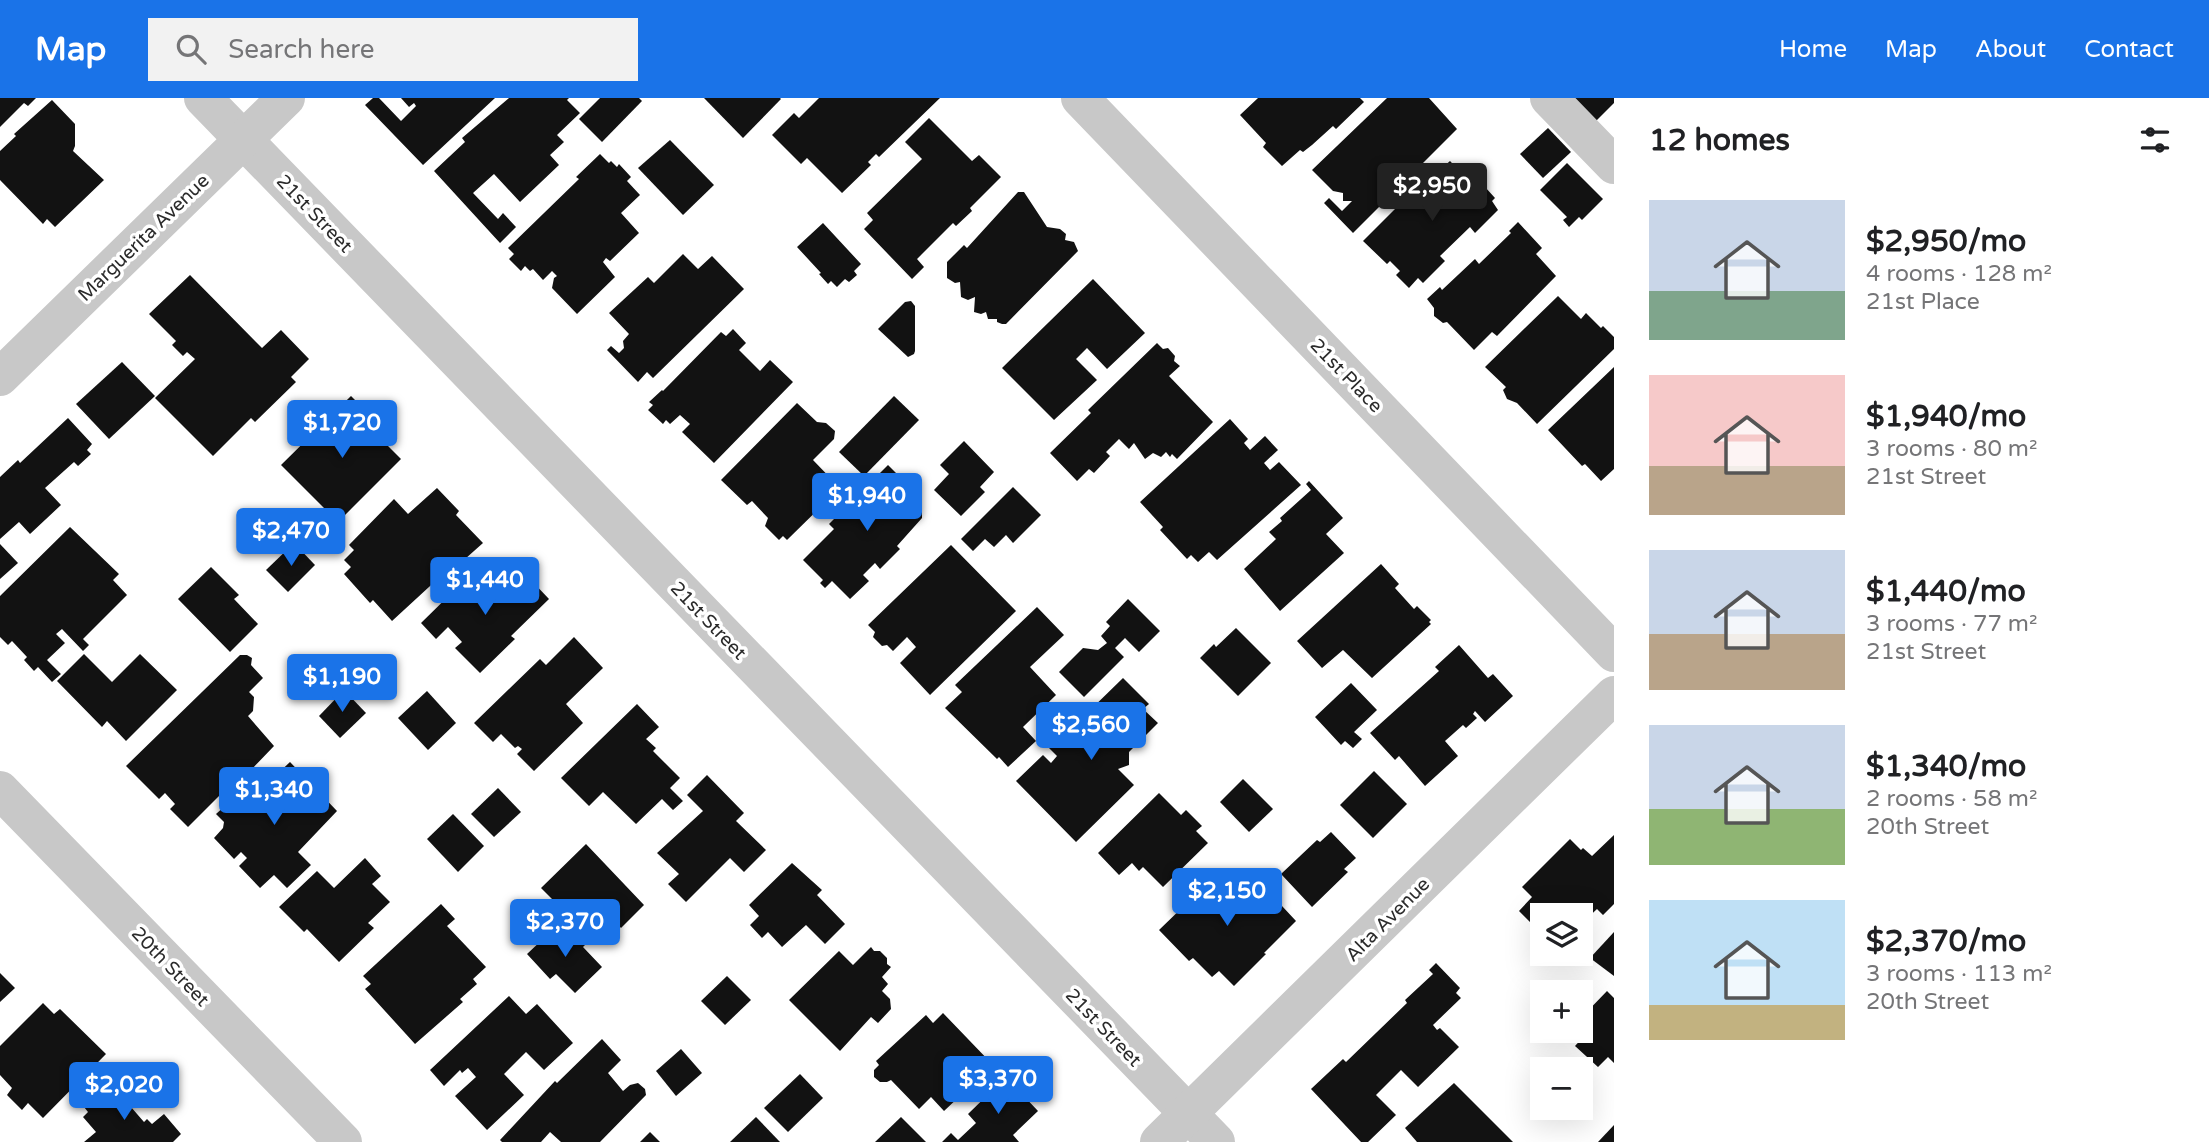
<!DOCTYPE html>
<meta charset="utf-8">
<style>
body{margin:0;font-family:"Varela Round",sans-serif;background:#f2f2f2;color:#202124;height:100vh;display:flex;flex-direction:column;font-size:26px;white-space:nowrap}
*{box-sizing:border-box;margin:0}
p{font-size:23px;color:#757577}
.icon{flex:none;width:38px;height:38px;fill:none;stroke:currentColor;stroke-width:2;stroke-linecap:round;stroke-linejoin:round}
.map{position:relative;flex:1;overflow:hidden}
.side{display:flex;flex-direction:column;background:#fff;width:595px}
.side>*{flex:none}
.tools{position:absolute;left:1530px;top:805px;display:grid;gap:14px}
.tools a{display:grid;place-items:center;width:63px;height:63px;border-radius:0px;background:#fff;box-shadow:0 7px 28px #0002;font-size:35px}
.price{position:absolute;translate:-50% -60px;padding:0 16px;border-radius:7px;background:#1a73e8;color:#fff;font-size:23px;line-height:46px;filter:drop-shadow(0 2px 4px #0008)}
.price::after{content:'';position:absolute;left:50%;top:42px;width:21px;height:16px;margin-left:-10px;background:inherit;clip-path:polygon(0 0,100% 0,50% 100%)}
.price.on{background:#222;color:#fff}
ul{padding:0;list-style:none}
li{display:flex;align-items:center;gap:21px;height:175px;padding:0 35px}
li span{display:grid;place-items:center;flex:none;width:196px;height:140px;border-radius:0px;color:#555}
li>.icon{margin-inline-start:auto}
span .icon{width:84px;height:84px;fill:#fffc;stroke-width:1}
li b{font-size:30px}
h2{display:flex;justify-content:space-between;align-items:center;height:84px;padding:0 35px;font-size:30px}
header{display:flex;align-items:center;gap:42px;box-sizing:border-box;height:98px;padding:0 35px;background:#1a73e8;color:#fff}
header strong{font-size:33px}
nav{display:flex;gap:38px;margin-inline-start:auto;font-size:24px}
.search{width:490px;height:63px;background:#f2f2f2;display:flex;align-items:center;gap:18px;box-sizing:border-box;padding:0 24px;border-radius:0px;color:#757577;font-size:26px}
main{display:flex;flex:1;min-height:0}
.map>svg:first-child{display:block}
.building{fill:#121212}
.lines{fill:none;stroke-linecap:round;stroke-linejoin:round}
.minor{stroke:#c8c8c8;stroke-width:38}
.labels{text-anchor:middle;stroke-width:7;stroke-linejoin:round;paint-order:stroke}
.street-label{font-size:19px;fill:#2b2b2b;stroke:#fff}
</style>
<header>
<strong>Map</strong>
<div class="search"><svg class="icon" aria-label="search" viewBox="0 0 24 24"><circle cx="10" cy="10" r="6"/><path d="M15 15l6 6"/></svg>Search here</div>
<nav><a>Home</a><a>Map</a><a>About</a><a>Contact</a></nav>
</header>
<main>
<div class="map">
<svg width="1614" height="1044" viewBox="0 0 1614 1044">
<rect width="100%" height="100%" fill="#fff"/>
<g class="building">
<polygon points="0,0 36,0 28,8 24,5 0,29"/>
<polygon points="373,0 379,0 401,23 416,8 414,5 409,9 401,0 495,0 423,67 365,7"/>
<polygon points="509,0 569,0 567,2 580,15 557,37 564,44 550,57 559,67 520,104 494,76 473,95 498,121 503,115 516,129 500,145 434,73 465,44 462,40"/>
<polygon points="600,0 639,0 642,3 602,44 579,21"/>
<polygon points="704,0 780,0 781,1 743,40"/>
<polygon points="819,0 940,0 879,59 876,56 868,64 871,67 842,95 807,60 801,66 772,37 794,15 799,20"/>
<polygon points="1258,0 1360,0 1364,4 1336,31 1333,28 1312,47 1303,54 1300,52 1282,68 1263,49 1266,45 1240,17"/>
<polygon points="1387,0 1429,0 1457,31 1353,135 1324,105 1329,100 1342,113 1352,103 1343,103 1343,95 1333,93 1312,72"/>
<polygon points="1573,0 1614,0 1614,5 1596,23"/>
<polygon points="52,2 75,26 75,48 73,53 104,82 55,129 47,121 43,126 0,82 0,53 16,38 14,36"/>
<polygon points="929,20 972,63 979,57 1001,79 970,110 972,113 956,128 953,125 917,161 924,169 912,181 864,131 873,122 867,115 922,61 905,44"/>
<polygon points="1548,30 1571,54 1543,80 1520,56"/>
<polygon points="670,42 714,87 683,117 638,70"/>
<polygon points="600,56 609,65 611,63 617,69 619,66 631,79 627,83 640,97 621,115 639,135 610,163 606,160 603,164 615,179 577,216 552,190 554,180 557,178 552,173 543,182 533,171 530,173 525,168 521,173 509,161 514,156 508,150 579,81 576,79"/>
<polygon points="1450,63 1465,79 1469,73 1483,82 1485,89 1495,100 1492,103 1498,112 1475,135 1470,129 1440,158 1445,163 1423,185 1418,180 1409,190 1396,177 1400,173 1390,163 1387,166 1363,143 1426,80 1428,83"/>
<polygon points="1567,65 1603,101 1582,122 1579,119 1569,129 1563,122 1567,119 1540,92"/>
<polygon points="1018,94 1024,94 1047,129 1060,131 1066,136 1065,142 1074,144 1078,153 1006,226 1002,226 997,224 997,221 988,221 986,214 981,216 974,214 975,199 968,202 961,199 960,184 955,185 947,180 947,164 964,147 967,150"/>
<polygon points="1518,124 1542,150 1536,156 1556,178 1497,238 1492,234 1474,252 1447,224 1443,225 1434,218 1434,210 1427,201 1440,189 1442,192 1475,161 1479,166 1511,135 1509,133"/>
<polygon points="823,125 861,166 854,173 857,177 849,184 845,181 837,189 831,183 828,186 819,176 821,175 797,149"/>
<polygon points="683,156 698,171 712,158 744,191 653,280 647,274 638,284 607,252 611,248 619,255 624,250 623,243 629,236 609,215 648,179 654,185"/>
<polygon points="190,177 262,250 281,232 309,261 291,279 296,284 255,324 251,320 213,358 155,300 195,261 187,254 183,258 172,247 176,243 149,216"/>
<polygon points="1093,181 1145,235 1107,271 1087,250 1076,261 1097,282 1054,322 1002,270"/>
<polygon points="1558,198 1581,221 1586,215 1601,230 1603,228 1614,239 1614,251 1537,326 1517,305 1507,301 1503,292 1506,289 1485,269"/>
<polygon points="911,203 915,208 915,253 914,256 908,259 878,231 905,204"/>
<polygon points="733,231 746,245 739,252 760,273 770,262 793,284 714,365 682,334 690,326 680,317 670,326 666,322 663,326 648,312 653,307 649,304 662,292 663,293 721,234 726,238"/>
<polygon points="1157,245 1163,251 1168,250 1175,258 1174,263 1180,268 1169,278 1213,324 1177,361 1172,356 1170,359 1166,354 1161,359 1153,355 1145,361 1134,345 1129,351 1119,341 1106,354 1110,358 1094,375 1089,371 1077,383 1050,355 1091,315 1088,312"/>
<polygon points="122,264 155,298 109,341 76,306"/>
<polygon points="1614,269 1614,371 1601,383 1585,366 1582,368 1548,332"/>
<polygon points="351,298 373,320 366,326 401,361 338,424 281,367"/>
<polygon points="894,298 919,322 864,378 839,354"/>
<polygon points="797,305 817,324 826,325 835,333 834,341 813,362 840,390 787,442 783,438 779,442 765,428 768,420 752,403 747,407 721,382"/>
<polygon points="68,320 92,346 87,352 91,356 78,368 74,364 45,390 61,407 30,436 19,424 0,441 0,379 18,362 20,365"/>
<polygon points="1230,321 1248,341 1244,345 1250,352 1265,338 1278,352 1264,365 1270,372 1279,364 1301,387 1217,462 1209,454 1198,464 1191,457 1187,461 1160,432 1163,429 1140,404"/>
<polygon points="964,343 994,374 980,389 985,394 961,418 934,392 949,376 940,367"/>
<polygon points="888,367 918,397 922,405 922,420 897,448 900,451 880,471 875,465 863,477 869,483 850,501 832,483 825,490 820,485 823,482 803,462 834,431 829,426"/>
<polygon points="1309,383 1343,420 1326,436 1344,455 1280,513 1244,471 1276,441 1269,434 1282,423 1280,420 1311,392 1306,386"/>
<polygon points="1013,389 1041,417 1013,445 1006,437 994,449 985,441 973,453 961,441"/>
<polygon points="437,390 459,413 456,417 483,445 456,469 454,466 392,523 373,502 370,505 344,476 351,469 344,462 354,452 349,447 394,401 408,416"/>
<polygon points="70,429 119,476 113,482 127,497 83,541 89,547 83,553 62,531 56,536 65,545 47,562 61,576 52,584 38,569 34,573 24,562 27,559 12,543 8,547 0,539 0,498"/>
<polygon points="294,445 315,467 288,494 266,472"/>
<polygon points="0,446 18,465 0,481"/>
<polygon points="951,447 1016,513 930,597 900,565 916,549 907,539 893,553 887,547 882,548 873,539 875,534 868,527"/>
<polygon points="1381,466 1399,486 1395,490 1414,511 1417,508 1431,522 1429,524 1431,526 1372,580 1343,552 1322,570 1297,543"/>
<polygon points="211,469 239,497 234,501 258,526 230,554 178,501"/>
<polygon points="473,474 487,489 497,478 513,494 528,479 549,501 511,538 515,541 480,575 455,550 462,544 448,529 436,541 421,525"/>
<polygon points="1128,501 1160,533 1139,554 1125,540 1115,550 1124,559 1084,599 1059,574 1083,550 1098,552 1107,545 1101,538 1110,528 1106,524"/>
<polygon points="1037,509 1064,537 1030,569 1056,597 1023,629 1036,643 1008,669 999,659 997,661 945,610 962,594 955,587"/>
<polygon points="1236,530 1271,565 1238,598 1200,560 1214,546 1216,549"/>
<polygon points="574,539 603,570 566,606 583,625 534,673 517,656 522,651 518,648 515,650 501,636 493,644 474,625 540,561 546,567"/>
<polygon points="1459,547 1488,580 1493,576 1513,598 1485,624 1475,613 1473,616 1477,620 1466,630 1463,627 1445,643 1458,658 1425,688 1399,658 1395,662 1370,635 1439,573 1435,569"/>
<polygon points="84,556 112,584 140,556 177,592 126,643 107,623 102,629 57,583"/>
<polygon points="240,557 247,557 252,560 251,567 263,580 249,594 254,599 253,613 248,618 274,648 250,673 247,670 188,729 170,711 175,706 165,695 159,701 126,668"/>
<polygon points="1123,580 1149,606 1143,611 1158,625 1129,654 1129,667 1118,671 1134,687 1076,744 1016,683 1043,657 1051,665 1057,658 1049,650 1073,626 1079,632 1087,624 1082,620"/>
<polygon points="1351,585 1377,612 1354,634 1362,641 1353,650 1345,643 1341,647 1315,619"/>
<polygon points="344,592 366,615 340,640 319,618"/>
<polygon points="427,593 456,625 428,652 398,620"/>
<polygon points="637,606 659,629 646,641 656,650 653,653 680,680 670,690 683,703 673,712 662,701 636,726 603,694 589,708 561,680"/>
<polygon points="290,664 337,713 298,754 311,767 287,790 274,777 260,790 239,768 247,760 241,754 234,761 214,740 223,730 224,724 216,716 243,692 251,701"/>
<polygon points="1374,673 1407,706 1373,740 1340,707"/>
<polygon points="707,677 744,715 736,723 766,752 744,774 730,760 686,804 668,786 679,776 657,755 703,713 687,697"/>
<polygon points="1243,681 1273,711 1249,734 1220,704"/>
<polygon points="498,690 521,714 494,739 471,716"/>
<polygon points="1159,695 1181,717 1186,712 1202,728 1196,733 1208,745 1163,789 1143,769 1139,773 1132,765 1119,777 1098,755"/>
<polygon points="453,716 484,748 458,774 427,741"/>
<polygon points="1331,734 1356,760 1344,771 1348,774 1312,809 1281,776 1317,742 1320,744"/>
<polygon points="1614,737 1614,806 1603,817 1597,811 1580,827 1580,817 1542,817 1542,842 1534,834 1537,831 1519,813 1532,799 1522,789 1570,741 1581,752 1583,750 1592,758"/>
<polygon points="586,746 644,807 621,830 599,806 593,811 591,808 582,818 573,809 567,816 541,790"/>
<polygon points="365,760 381,778 372,786 390,804 368,825 374,830 339,864 307,831 304,834 279,809 317,773 334,790"/>
<polygon points="792,765 822,792 817,797 845,826 825,846 806,827 782,849 768,834 762,840 750,827 759,818 749,807"/>
<polygon points="1231,774 1254,798 1258,794 1276,813 1282,808 1296,823 1264,855 1266,856 1234,888 1219,873 1212,879 1193,860 1189,863 1159,832 1218,775 1223,781"/>
<polygon points="441,806 455,821 447,828 486,869 473,881 477,886 460,901 463,904 415,946 365,891 371,886 363,878"/>
<polygon points="559,826 578,846 581,843 585,847 583,849 602,869 575,895 556,876 550,881 527,856"/>
<polygon points="1614,834 1614,878 1590,860"/>
<polygon points="871,849 874,853 880,853 887,860 887,866 891,869 882,879 888,886 882,893 890,901 891,911 878,925 871,919 840,953 789,902 839,853 853,867"/>
<polygon points="1436,865 1460,890 1456,895 1461,900 1433,927 1437,932 1440,930 1459,949 1418,989 1401,972 1376,997 1396,1017 1368,1044 1361,1044 1311,991 1343,961 1346,964 1407,905 1405,902 1433,876 1429,872"/>
<polygon points="0,875 15,890 0,904"/>
<polygon points="727,878 751,902 725,927 701,903"/>
<polygon points="1607,893 1614,900 1614,965 1608,959 1598,969 1575,948 1586,936 1580,931 1580,921"/>
<polygon points="509,898 526,916 537,906 573,945 544,972 526,954 504,976 524,997 487,1032 455,998 476,979 468,970 462,975 460,972 444,988 430,972"/>
<polygon points="43,905 54,916 60,911 106,956 43,1020 28,1005 22,1012 7,997 12,990 0,977 0,948"/>
<polygon points="943,915 993,967 944,1013 931,999 919,1011 891,982 887,984 880,984 874,979 874,972 879,967 876,963 926,917 933,925"/>
<polygon points="602,941 621,962 608,975 623,993 630,987 638,985 645,991 646,997 600,1044 561,1044 550,1034 541,1044 502,1044 500,1042 555,983 557,985"/>
<polygon points="681,951 702,975 676,998 656,973"/>
<polygon points="800,976 823,1000 788,1034 764,1010"/>
<polygon points="1006,979 1038,1013 1013,1037 1019,1044 942,1044 951,1035 958,1042 976,1025 968,1016"/>
<polygon points="1542,984 1542,1004 1532,993"/>
<polygon points="1454,985 1513,1044 1417,1044 1405,1030"/>
<polygon points="111,986 144,1024 147,1021 152,1026 164,1016 181,1036 173,1044 84,1044 96,1034 83,1019 88,1014 84,1009"/>
<polygon points="1548,1010 1572,1010 1559,1022"/>
<polygon points="756,1019 780,1044 730,1044"/>
<polygon points="901,1019 926,1044 875,1044"/>
<polygon points="1614,1027 1614,1044 1598,1044"/>
<polygon points="650,1034 660,1044 640,1044"/>
</g>
<g class="lines">
<g class="minor">
<polyline points="203,0 1216,1044"/>
<polyline points="1080,0 1614,555"/>
<polyline points="1549,0 1614,67"/>
<polyline points="0,279 286,0"/>
<polyline points="0,692 343,1044"/>
<polyline points="1159,1044 1614,597"/>
</g>
</g>
<g class="labels">
<g class="street-label">
<text transform="translate(315 115) rotate(46)" y="7">21st Street</text>
<text transform="translate(143 139) rotate(-44)" y="7">Marguerita Avenue</text>
<text transform="translate(1347 277) rotate(46)" y="7">21st Place</text>
<text transform="translate(709 522) rotate(46)" y="7">21st Street</text>
<text transform="translate(1387 821) rotate(-45)" y="7">Alta Avenue</text>
<text transform="translate(171 868) rotate(46)" y="7">20th Street</text>
<text transform="translate(1104 929) rotate(46)" y="7">21st Street</text>
</g>
</g>
</svg>
<div class="tools">
<a><svg class="icon" aria-label="layers" viewBox="0 0 24 24"><path d="M12 4l9 5-9 5-9-5zM3 14l9 5 9-5"/></svg></a>
<a>+</a>
<a>−</a>
</div>
<b class="price on" style="left:1432px;top:125px">$2,950</b>
<b class="price" style="left:342px;top:362px">$1,720</b>
<b class="price" style="left:867px;top:435px">$1,940</b>
<b class="price" style="left:291px;top:470px">$2,470</b>
<b class="price" style="left:485px;top:519px">$1,440</b>
<b class="price" style="left:342px;top:616px">$1,190</b>
<b class="price" style="left:1091px;top:664px">$2,560</b>
<b class="price" style="left:274px;top:729px">$1,340</b>
<b class="price" style="left:1227px;top:830px">$2,150</b>
<b class="price" style="left:565px;top:861px">$2,370</b>
<b class="price" style="left:998px;top:1018px">$3,370</b>
<b class="price" style="left:124px;top:1024px">$2,020</b>
</div>
<section class="side">
<h2>12 homes<svg class="icon" aria-label="filters" viewBox="0 0 24 24"><path d="M4 7h16M4 17h16"/><circle cx="9" cy="7" r="2"/><circle cx="15" cy="17" r="2"/></svg></h2>
<ul>
<li><span style="background:linear-gradient(#c9d6e8 65%,#7fa58c 0)"><svg class="icon" aria-label="home" viewBox="0 0 24 24"><path d="M3 11l9-7 9 7M6 9v11h12V9"/></svg></span><div><b>$2,950/mo</b><p>4 rooms · 128 m²</p><p>21st Place</p></div></li>
<li><span style="background:linear-gradient(#f6c9c9 65%,#b9a48a 0)"><svg class="icon" aria-label="home" viewBox="0 0 24 24"><path d="M3 11l9-7 9 7M6 9v11h12V9"/></svg></span><div><b>$1,940/mo</b><p>3 rooms · 80 m²</p><p>21st Street</p></div></li>
<li><span style="background:linear-gradient(#c9d6e8 60%,#b9a48a 0)"><svg class="icon" aria-label="home" viewBox="0 0 24 24"><path d="M3 11l9-7 9 7M6 9v11h12V9"/></svg></span><div><b>$1,440/mo</b><p>3 rooms · 77 m²</p><p>21st Street</p></div></li>
<li><span style="background:linear-gradient(#c9d6e8 60%,#8fb573 0)"><svg class="icon" aria-label="home" viewBox="0 0 24 24"><path d="M3 11l9-7 9 7M6 9v11h12V9"/></svg></span><div><b>$1,340/mo</b><p>2 rooms · 58 m²</p><p>20th Street</p></div></li>
<li><span style="background:linear-gradient(#bfe0f5 75%,#c2b280 0)"><svg class="icon" aria-label="home" viewBox="0 0 24 24"><path d="M3 11l9-7 9 7M6 9v11h12V9"/></svg></span><div><b>$2,370/mo</b><p>3 rooms · 113 m²</p><p>20th Street</p></div></li>
</ul>
</section>
</main>
